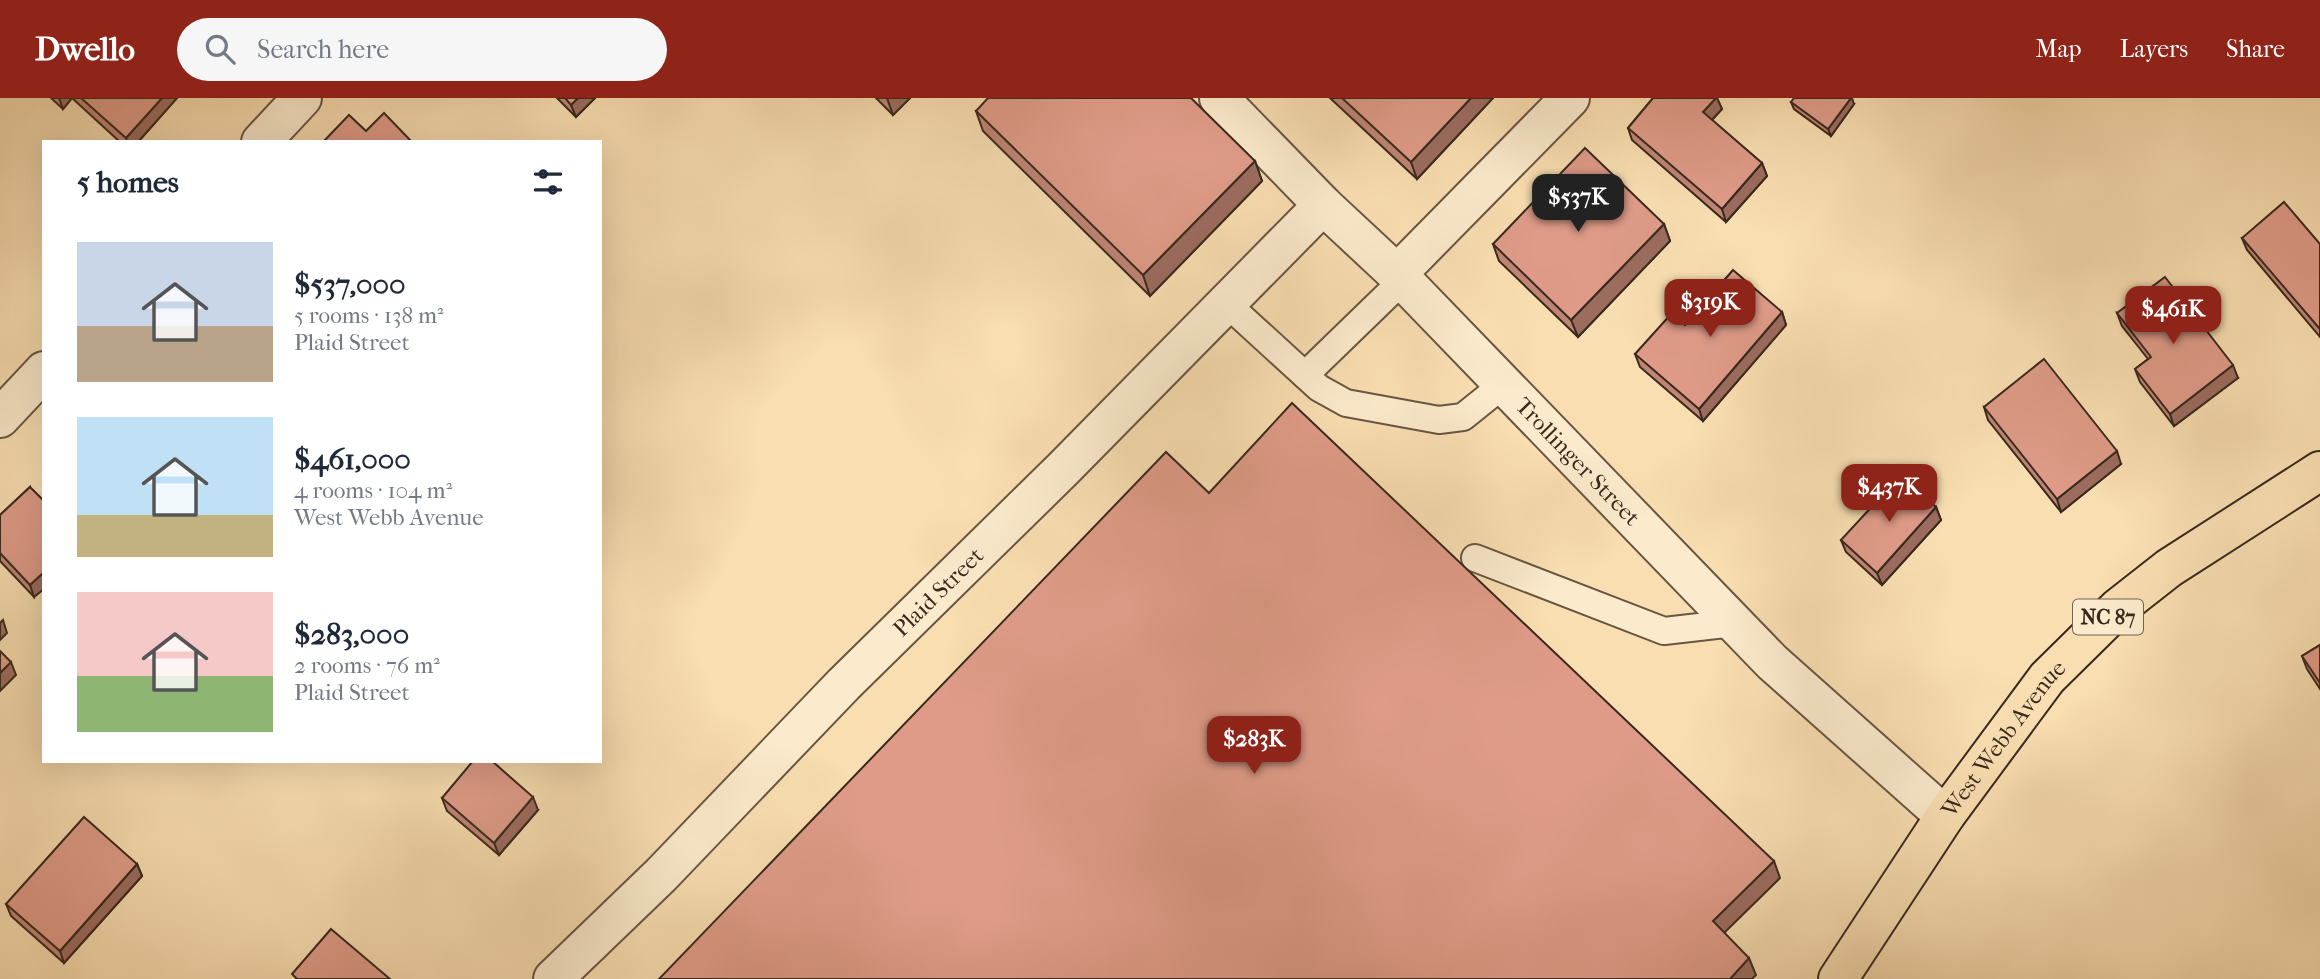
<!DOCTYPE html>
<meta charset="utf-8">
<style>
body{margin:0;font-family:"IM FELL French Canon",serif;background:#f6f6f7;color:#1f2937;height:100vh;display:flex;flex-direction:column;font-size:26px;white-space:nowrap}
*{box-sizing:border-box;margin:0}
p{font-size:23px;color:#747a83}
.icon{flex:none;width:38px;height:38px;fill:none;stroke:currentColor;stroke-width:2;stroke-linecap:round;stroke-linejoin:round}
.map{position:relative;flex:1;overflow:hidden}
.sheet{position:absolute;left:42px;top:42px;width:560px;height:623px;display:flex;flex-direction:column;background:#fff;border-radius:0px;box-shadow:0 7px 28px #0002}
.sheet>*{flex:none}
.price{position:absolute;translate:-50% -60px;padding:0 16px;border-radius:14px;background:#8f2418;color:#fff;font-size:23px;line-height:46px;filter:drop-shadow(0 2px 4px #0008)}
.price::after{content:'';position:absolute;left:50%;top:42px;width:21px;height:16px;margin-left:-10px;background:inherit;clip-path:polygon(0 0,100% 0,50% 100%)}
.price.active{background:#222;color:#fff}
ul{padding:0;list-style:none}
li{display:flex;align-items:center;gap:21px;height:175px;padding:0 35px}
li span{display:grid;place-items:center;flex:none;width:196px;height:140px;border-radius:0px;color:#555}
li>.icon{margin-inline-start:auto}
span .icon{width:84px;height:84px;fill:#fffc;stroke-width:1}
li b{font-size:30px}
h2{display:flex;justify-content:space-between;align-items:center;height:84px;padding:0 35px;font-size:30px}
header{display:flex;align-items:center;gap:42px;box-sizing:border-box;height:98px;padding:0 35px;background:#8f2418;color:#fff}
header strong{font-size:33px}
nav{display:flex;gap:38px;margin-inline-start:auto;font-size:24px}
.search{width:490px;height:63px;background:#f6f6f7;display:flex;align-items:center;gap:18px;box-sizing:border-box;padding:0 24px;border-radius:38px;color:#747a83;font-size:26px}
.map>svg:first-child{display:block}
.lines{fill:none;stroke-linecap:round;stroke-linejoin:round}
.lane-casing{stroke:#685642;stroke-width:30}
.street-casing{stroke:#685642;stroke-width:42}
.highway-casing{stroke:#38291d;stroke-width:42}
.lane{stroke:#fbeacc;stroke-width:26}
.street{stroke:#fbeacc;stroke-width:38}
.highway{stroke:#f9deb1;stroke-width:38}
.wall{fill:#c08575;stroke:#38291d;stroke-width:2}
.shaded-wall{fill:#9c6c5f;stroke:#38291d;stroke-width:2}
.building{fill:#df9b88;stroke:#38291d;stroke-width:2}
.labels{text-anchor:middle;stroke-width:5;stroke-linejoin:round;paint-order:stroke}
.shield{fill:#fbeacc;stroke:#726352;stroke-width:2}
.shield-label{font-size:21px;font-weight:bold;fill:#38291d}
.street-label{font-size:23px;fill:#38291d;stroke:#fbeacc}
</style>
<header>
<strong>Dwello</strong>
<div class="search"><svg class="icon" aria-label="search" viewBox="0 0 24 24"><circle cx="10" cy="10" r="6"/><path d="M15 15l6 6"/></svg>Search here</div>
<nav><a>Map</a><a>Layers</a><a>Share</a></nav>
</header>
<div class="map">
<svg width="2320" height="881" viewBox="0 0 2320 881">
<rect width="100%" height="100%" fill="#f9deb1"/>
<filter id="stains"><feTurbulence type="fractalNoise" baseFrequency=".00286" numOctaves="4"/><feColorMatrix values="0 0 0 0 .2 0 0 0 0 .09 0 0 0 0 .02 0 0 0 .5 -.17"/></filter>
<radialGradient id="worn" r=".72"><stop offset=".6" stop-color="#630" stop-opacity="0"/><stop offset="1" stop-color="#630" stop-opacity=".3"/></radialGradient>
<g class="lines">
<g class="lane-casing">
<g id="lane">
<polyline points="1226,205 1319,290 1346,305 1439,322 1463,319 1504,286"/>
<polyline points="1305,277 1403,182"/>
<polyline points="1475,460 1664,533 1734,525"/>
</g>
</g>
<g class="street-casing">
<g id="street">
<path id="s1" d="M1219 0 1323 107 1397 176 1772 564 1945 718"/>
<polyline points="261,44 302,0"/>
<polyline points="1397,176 1570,0"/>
<polyline points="0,320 44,273"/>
<path id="s2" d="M553 881 661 777 844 586 1064 370 1323 107"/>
</g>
</g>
<g class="highway-casing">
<g id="highway">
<path id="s3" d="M1838 881 1945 718 2047 580 2118 510 2169 470 2320 373"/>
</g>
</g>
<use href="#lane" class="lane"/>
<use href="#street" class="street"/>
<use href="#highway" class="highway"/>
</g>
<g class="wall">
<polygon points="51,0 177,0 138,44 120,44 72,0 63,11"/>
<polygon points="557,0 595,0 576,19"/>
<polygon points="876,0 910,0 893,17"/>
<polygon points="1330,0 1493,0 1417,81"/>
<polygon points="1653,0 1717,0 1722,11 1712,22 1762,65 1767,78 1726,124 1632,42 1628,30"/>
<polygon points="1791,4 1854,6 1831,38 1794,11"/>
<polygon points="976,13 1255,63 1262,83 1150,198 983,33"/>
<polygon points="1664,126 1670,143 1578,239 1499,163 1493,146"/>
<polygon points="2242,140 2320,146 2320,239 2247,152"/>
<polygon points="1782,214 1786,227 1703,323 1640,269 1635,256 1685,227"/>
<polygon points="2117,215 2238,280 2174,328 2140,284 2135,271 2148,261 2122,228"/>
<polygon points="1984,309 2121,366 2061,414 1988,322"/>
<polygon points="30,389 34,499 0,463 0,417"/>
<polygon points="1936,409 1941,422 1882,487 1846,454 1841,442"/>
<polygon points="2320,547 2320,591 2307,571 2302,558"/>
<polygon points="442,700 538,712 499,757 447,713"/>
<polygon points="137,766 142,778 64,865 11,818 6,806"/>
</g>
<g class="shaded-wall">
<polygon points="59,0 72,0 63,11"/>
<polygon points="162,0 177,0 138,44 127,44 126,40"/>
<polygon points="578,0 595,0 576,19 571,7"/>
<polygon points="887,0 910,0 893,17"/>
<polygon points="1471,0 1493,0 1417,81 1411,64"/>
<polygon points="1716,0 1717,0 1722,11 1708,26 1703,14"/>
<polygon points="1851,0 1852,0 1854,6 1831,38 1828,31"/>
<polygon points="1255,63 1262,83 1150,198 1143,177"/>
<polygon points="1762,65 1767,78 1726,124 1722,111"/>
<polygon points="1664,126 1670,143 1578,239 1571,222"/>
<polygon points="1782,214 1786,227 1703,323 1699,311"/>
<polygon points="2233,267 2238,280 2174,328 2170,316"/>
<polygon points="2117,353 2121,366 2061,414 2057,401"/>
<polygon points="1936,409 1941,422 1882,487 1877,475"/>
<polygon points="44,474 44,491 34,499 30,487"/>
<polygon points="3,522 7,535 0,542 0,525"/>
<polygon points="11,564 16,577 0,593 0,575"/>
<polygon points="533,699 538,712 499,757 494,745"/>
<polygon points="1774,763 1780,780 1719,840 1713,823"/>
<polygon points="137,766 142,778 64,865 60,853"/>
<polygon points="1749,860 1756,877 1752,881 1730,881"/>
</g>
<g class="building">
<polygon points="81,0 162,0 126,40"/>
<polygon points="565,0 578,0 571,7"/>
<polygon points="988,0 1191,0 1255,63 1143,177 976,13"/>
<polygon points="1342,0 1471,0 1411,64"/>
<polygon points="1653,0 1716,0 1703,14 1762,65 1722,111 1628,30"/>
<polygon points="1794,0 1851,0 1828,31 1791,4"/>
<polygon points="384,15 412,44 323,44 349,17 366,33"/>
<polygon points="1585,50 1664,126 1571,222 1493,146"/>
<polygon points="2284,104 2320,146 2320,229 2319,230 2242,140"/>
<polygon points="1733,172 1782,214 1699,311 1635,256 1672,215 1685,227"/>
<polygon points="2165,179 2233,267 2170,316 2135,271 2151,259 2117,215"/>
<polygon points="2044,261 2117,353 2057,401 1984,309"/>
<polygon points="1292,305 1774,763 1713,823 1749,860 1730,881 659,881 1166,354 1209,395"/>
<polygon points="1901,377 1936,409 1877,475 1841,442"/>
<polygon points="30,389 44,403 44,474 30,487 0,455 0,417"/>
<polygon points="2320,547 2320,585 2302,558"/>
<polygon points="0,553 11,564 0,575"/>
<polygon points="473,663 492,663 533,699 494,745 442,700"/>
<polygon points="84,719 137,766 60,853 6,806"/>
<polygon points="331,831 390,881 297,881 292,876"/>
</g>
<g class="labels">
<rect class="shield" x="2073" y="501.5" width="70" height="35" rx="5"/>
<g class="shield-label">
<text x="2108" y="526">NC 87</text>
</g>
<g class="street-label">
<text dy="8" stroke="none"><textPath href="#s1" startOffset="511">Trollinger Street</textPath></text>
<text dy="8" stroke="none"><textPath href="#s2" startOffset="546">Plaid Street</textPath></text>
<text dy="8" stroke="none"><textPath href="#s3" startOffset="292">West Webb Avenue</textPath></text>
</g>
</g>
<rect width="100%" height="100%" filter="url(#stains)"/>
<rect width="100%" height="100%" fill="url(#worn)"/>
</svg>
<b class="price active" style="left:1578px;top:136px">$537K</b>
<b class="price" style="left:1710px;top:241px">$319K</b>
<b class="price" style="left:2173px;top:248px">$461K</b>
<b class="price" style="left:1889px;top:426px">$437K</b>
<b class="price" style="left:1254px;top:678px">$283K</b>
<section class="sheet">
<h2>5 homes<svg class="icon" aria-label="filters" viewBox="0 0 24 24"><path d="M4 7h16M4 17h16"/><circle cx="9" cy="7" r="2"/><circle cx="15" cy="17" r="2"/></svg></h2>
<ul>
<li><span style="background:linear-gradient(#c9d6e8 60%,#b9a48a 0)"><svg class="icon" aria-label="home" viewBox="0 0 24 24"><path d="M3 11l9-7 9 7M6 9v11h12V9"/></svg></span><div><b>$537,000</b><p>5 rooms · 138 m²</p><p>Plaid Street</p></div></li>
<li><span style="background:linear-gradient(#bfe0f5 70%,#c2b280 0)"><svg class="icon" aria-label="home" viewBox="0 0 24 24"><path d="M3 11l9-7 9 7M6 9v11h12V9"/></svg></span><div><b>$461,000</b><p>4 rooms · 104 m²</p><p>West Webb Avenue</p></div></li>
<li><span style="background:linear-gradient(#f6c9c9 60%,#8fb573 0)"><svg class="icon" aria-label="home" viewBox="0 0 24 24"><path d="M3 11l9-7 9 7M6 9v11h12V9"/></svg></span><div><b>$283,000</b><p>2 rooms · 76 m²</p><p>Plaid Street</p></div></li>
</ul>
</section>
</div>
